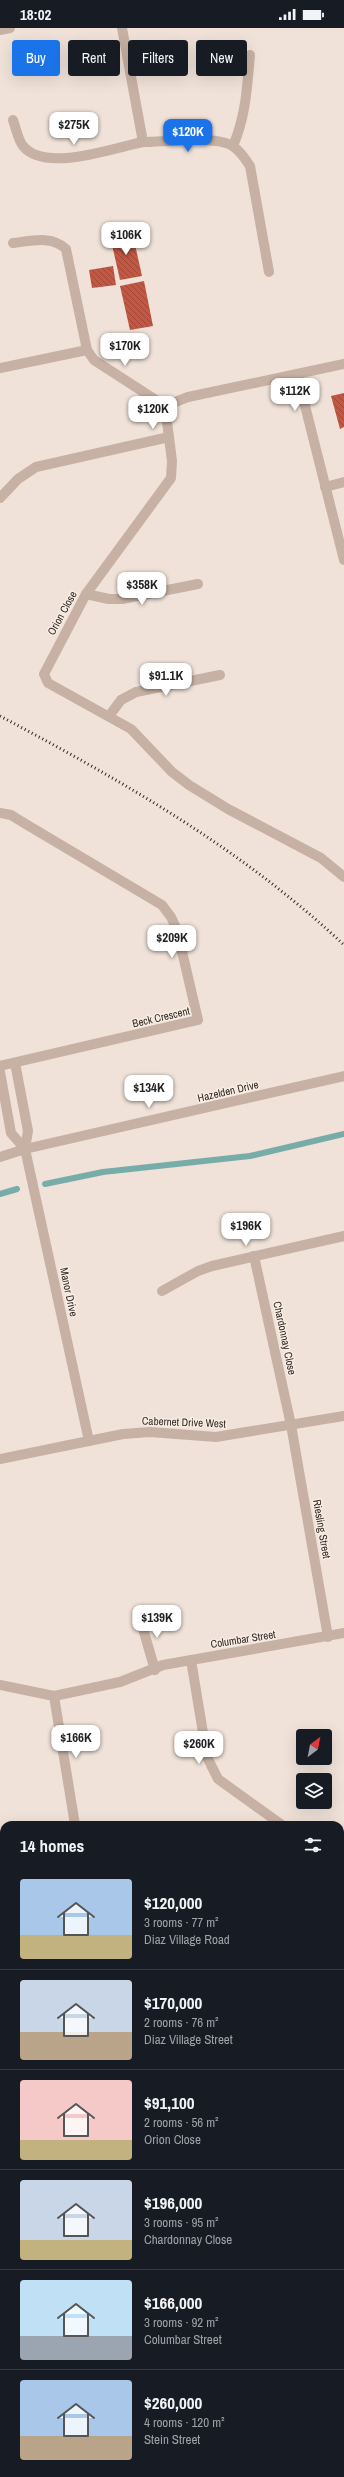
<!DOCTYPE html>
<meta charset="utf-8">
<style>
body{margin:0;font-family:"Archivo Narrow",sans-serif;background:#242831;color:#f1f3f6;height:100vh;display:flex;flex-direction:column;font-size:15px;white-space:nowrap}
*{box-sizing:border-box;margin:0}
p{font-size:13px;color:#9ea1a6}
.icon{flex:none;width:22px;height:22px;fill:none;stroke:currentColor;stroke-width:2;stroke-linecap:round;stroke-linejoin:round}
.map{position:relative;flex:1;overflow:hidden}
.side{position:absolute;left:0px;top:1793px;width:344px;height:656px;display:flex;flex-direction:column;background:#171b24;border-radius:12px 12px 0 0;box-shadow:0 4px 16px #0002}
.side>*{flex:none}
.top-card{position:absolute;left:12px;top:12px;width:320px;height:36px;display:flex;gap:8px}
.needle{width:26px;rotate:32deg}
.fabs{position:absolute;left:296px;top:1701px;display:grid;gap:8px}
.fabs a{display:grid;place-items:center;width:36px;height:36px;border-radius:4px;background:#171b24;box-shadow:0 4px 16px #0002;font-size:20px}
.price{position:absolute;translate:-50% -34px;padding:0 9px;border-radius:8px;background:#fff;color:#222;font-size:13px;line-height:26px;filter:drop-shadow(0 1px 2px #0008)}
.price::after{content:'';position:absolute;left:50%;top:24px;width:12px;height:9px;margin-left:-6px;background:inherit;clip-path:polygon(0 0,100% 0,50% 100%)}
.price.current{background:#1a73e8;color:#fff}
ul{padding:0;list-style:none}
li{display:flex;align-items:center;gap:12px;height:100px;padding:0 20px}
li+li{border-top:1px solid #363941}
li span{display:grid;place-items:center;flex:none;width:112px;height:80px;border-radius:4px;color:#555}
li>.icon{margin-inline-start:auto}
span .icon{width:48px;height:48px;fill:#fffc;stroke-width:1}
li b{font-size:17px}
h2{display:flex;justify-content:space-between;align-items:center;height:48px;padding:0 20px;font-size:17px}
.tag{padding:0 14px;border-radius:4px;background:#171b24;box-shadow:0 4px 16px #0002;font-size:14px;line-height:36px}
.tag.current{background:#1a73e8;color:#fff}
.status{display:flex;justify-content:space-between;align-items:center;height:28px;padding:0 20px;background:#171b24;direction:ltr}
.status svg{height:11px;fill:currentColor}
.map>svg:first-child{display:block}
.grass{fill:url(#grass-dots)}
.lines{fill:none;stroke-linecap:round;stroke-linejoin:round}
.stream{stroke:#78aca9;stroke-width:6}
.building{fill:url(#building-back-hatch)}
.minor{stroke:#c7b1a4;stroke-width:10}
.rail{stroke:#332926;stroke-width:3;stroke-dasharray:1 3;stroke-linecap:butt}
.labels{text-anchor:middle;stroke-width:3;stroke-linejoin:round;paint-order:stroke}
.street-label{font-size:11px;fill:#332926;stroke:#f8ede3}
</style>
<div class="status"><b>18:02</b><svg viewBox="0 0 49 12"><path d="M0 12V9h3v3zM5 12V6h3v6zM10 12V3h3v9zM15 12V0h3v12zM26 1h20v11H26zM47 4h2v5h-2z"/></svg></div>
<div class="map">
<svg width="344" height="2449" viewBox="0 0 344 2449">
<defs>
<pattern id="grass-dots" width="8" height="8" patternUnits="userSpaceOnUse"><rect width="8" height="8" fill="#b5be98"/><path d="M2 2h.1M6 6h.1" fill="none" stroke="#9ca383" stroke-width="1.8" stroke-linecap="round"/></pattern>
<pattern id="building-back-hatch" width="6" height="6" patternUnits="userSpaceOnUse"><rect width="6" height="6" fill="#c25743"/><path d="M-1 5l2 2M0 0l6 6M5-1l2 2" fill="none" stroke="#9e4838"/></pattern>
</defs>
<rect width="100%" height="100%" fill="#f0e2d8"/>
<g class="grass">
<polygon points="344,2220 344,2311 340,2312 340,2221"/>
<polygon points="4,2290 4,2379 0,2380 0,2291"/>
</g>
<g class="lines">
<g class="stream">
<polyline points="45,1156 103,1144 250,1128 344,1106"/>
<polyline points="0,1166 17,1161"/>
<polyline points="340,2294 344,2293"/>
<polyline points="0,2358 4,2358"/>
</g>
</g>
<g class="building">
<polygon points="132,203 142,248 120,252 110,208"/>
<polygon points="113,238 116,257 92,260 89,242"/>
<polygon points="144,253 153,298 130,302 120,258"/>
<polygon points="344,365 344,399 340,401 331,368"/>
</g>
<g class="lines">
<g class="minor">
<path d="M122 0 143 114C165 114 218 107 234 119 242 125 245 131 250 138L269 244"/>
<polyline points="0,2 10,0"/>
<path d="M13 92C16 100 18 112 23 118 45 145 113 120 143 114"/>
<path d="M233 118C246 88 247 59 250 27"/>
<path d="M13 215C31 213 52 207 66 221L87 322 94 332 165 378"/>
<polyline points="344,336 188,369 165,378 172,433 171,450 86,566 44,646 48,655 131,701 172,744 189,757 228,781 321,830 344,849"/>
<polyline points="0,340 87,322"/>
<polyline points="297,346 344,532"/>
<polyline points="325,459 344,454"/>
<polyline points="0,470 18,451 36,439 169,409"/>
<polyline points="86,566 109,571 122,571 198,556"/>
<polyline points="109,688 121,672 136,664 220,647"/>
<polyline points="0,785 11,787 29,798 162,877 171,889 177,902 198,992 0,1038"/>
<polyline points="15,1035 28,1103 25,1121 89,1413"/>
<polyline points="0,1044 11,1105 25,1121"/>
<polyline points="0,1129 25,1121 344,1048"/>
<polyline points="254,1228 291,1397 328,1609"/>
<polyline points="162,1263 198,1243 212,1238 344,1208"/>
<polyline points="0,1431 123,1406 150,1404 216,1409 344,1388"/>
<polyline points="139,1587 155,1642"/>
<polyline points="191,1632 207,1729 218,1751 282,1797"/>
<polyline points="0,1657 54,1668 120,1654 163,1637 344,1605"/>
<polyline points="54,1668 75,1797"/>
<polyline points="340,1834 344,1835"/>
<polyline points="0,1944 4,1947"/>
<polyline points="340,1992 344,1991"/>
<polyline points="0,2119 4,2122"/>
<polyline points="340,2136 344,2135"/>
<polyline points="0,2191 4,2188"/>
<polyline points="340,2407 344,2407"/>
<polyline points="293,2445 295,2449"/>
<polyline points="110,2449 131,2445"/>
</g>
<path class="rail" d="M0 688C122 753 242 821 344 917"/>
</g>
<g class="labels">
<g class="street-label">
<text transform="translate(62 585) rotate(-61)" y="4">Orion Close</text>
<text transform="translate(161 989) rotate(-13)" y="4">Beck Crescent</text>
<text transform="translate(228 1063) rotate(-13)" y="4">Hazelden Drive</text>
<text transform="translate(69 1264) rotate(78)" y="4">Manor Drive</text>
<text transform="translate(285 1310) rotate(78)" y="4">Chardonnay Close</text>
<text transform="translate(184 1394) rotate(2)" y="4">Cabernet Drive West</text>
<text transform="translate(322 1501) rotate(80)" y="4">Riesling Street</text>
<text transform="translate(243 1611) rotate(-9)" y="4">Columbar Street</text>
</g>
</g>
</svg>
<div class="fabs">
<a><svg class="needle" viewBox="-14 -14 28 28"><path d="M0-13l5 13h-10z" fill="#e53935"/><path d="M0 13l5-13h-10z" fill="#9ea1a6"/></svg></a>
<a><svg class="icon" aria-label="layers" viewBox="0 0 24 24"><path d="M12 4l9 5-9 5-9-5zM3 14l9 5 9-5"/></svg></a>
</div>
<b class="price" style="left:74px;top:118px">$275K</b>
<b class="price current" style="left:188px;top:125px">$120K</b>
<b class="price" style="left:126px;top:228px">$106K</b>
<b class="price" style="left:125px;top:339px">$170K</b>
<b class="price" style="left:295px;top:384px">$112K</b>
<b class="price" style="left:153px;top:402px">$120K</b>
<b class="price" style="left:142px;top:578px">$358K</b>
<b class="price" style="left:166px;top:669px">$91.1K</b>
<b class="price" style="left:172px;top:931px">$209K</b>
<b class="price" style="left:149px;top:1081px">$134K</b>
<b class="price" style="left:246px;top:1219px">$196K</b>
<b class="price" style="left:157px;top:1611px">$139K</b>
<b class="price" style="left:76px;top:1731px">$166K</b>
<b class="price" style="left:199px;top:1737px">$260K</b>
<div class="top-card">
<a class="tag current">Buy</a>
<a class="tag">Rent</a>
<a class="tag">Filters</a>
<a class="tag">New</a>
</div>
<section class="side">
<h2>14 homes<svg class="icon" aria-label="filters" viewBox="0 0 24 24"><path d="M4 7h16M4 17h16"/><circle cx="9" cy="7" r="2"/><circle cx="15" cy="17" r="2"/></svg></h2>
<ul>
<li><span style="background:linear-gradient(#a9c7e8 70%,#c2b280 0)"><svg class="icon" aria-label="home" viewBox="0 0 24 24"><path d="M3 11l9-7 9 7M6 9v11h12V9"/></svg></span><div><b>$120,000</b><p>3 rooms · 77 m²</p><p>Diaz Village Road</p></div></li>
<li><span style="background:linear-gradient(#c9d6e8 65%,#b9a48a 0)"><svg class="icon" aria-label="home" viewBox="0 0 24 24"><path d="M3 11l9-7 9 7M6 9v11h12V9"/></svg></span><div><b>$170,000</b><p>2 rooms · 76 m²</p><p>Diaz Village Street</p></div></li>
<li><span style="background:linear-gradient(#f6c9c9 75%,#c2b280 0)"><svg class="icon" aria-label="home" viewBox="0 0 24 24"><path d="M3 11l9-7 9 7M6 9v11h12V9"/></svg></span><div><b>$91,100</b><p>2 rooms · 56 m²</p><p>Orion Close</p></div></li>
<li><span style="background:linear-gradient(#c9d6e8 75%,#c2b280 0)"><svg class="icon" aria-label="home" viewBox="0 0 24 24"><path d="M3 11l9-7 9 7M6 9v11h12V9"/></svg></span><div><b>$196,000</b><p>3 rooms · 95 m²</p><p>Chardonnay Close</p></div></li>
<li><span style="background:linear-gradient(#bfe0f5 70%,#9aa5b1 0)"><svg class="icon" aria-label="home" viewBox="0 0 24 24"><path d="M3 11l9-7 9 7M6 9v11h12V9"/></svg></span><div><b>$166,000</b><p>3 rooms · 92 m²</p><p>Columbar Street</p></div></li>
<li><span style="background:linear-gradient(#a9c7e8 70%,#b9a48a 0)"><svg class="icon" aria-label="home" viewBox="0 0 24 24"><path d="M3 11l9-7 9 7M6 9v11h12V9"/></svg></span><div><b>$260,000</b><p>4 rooms · 120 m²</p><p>Stein Street</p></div></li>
</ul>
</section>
</div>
